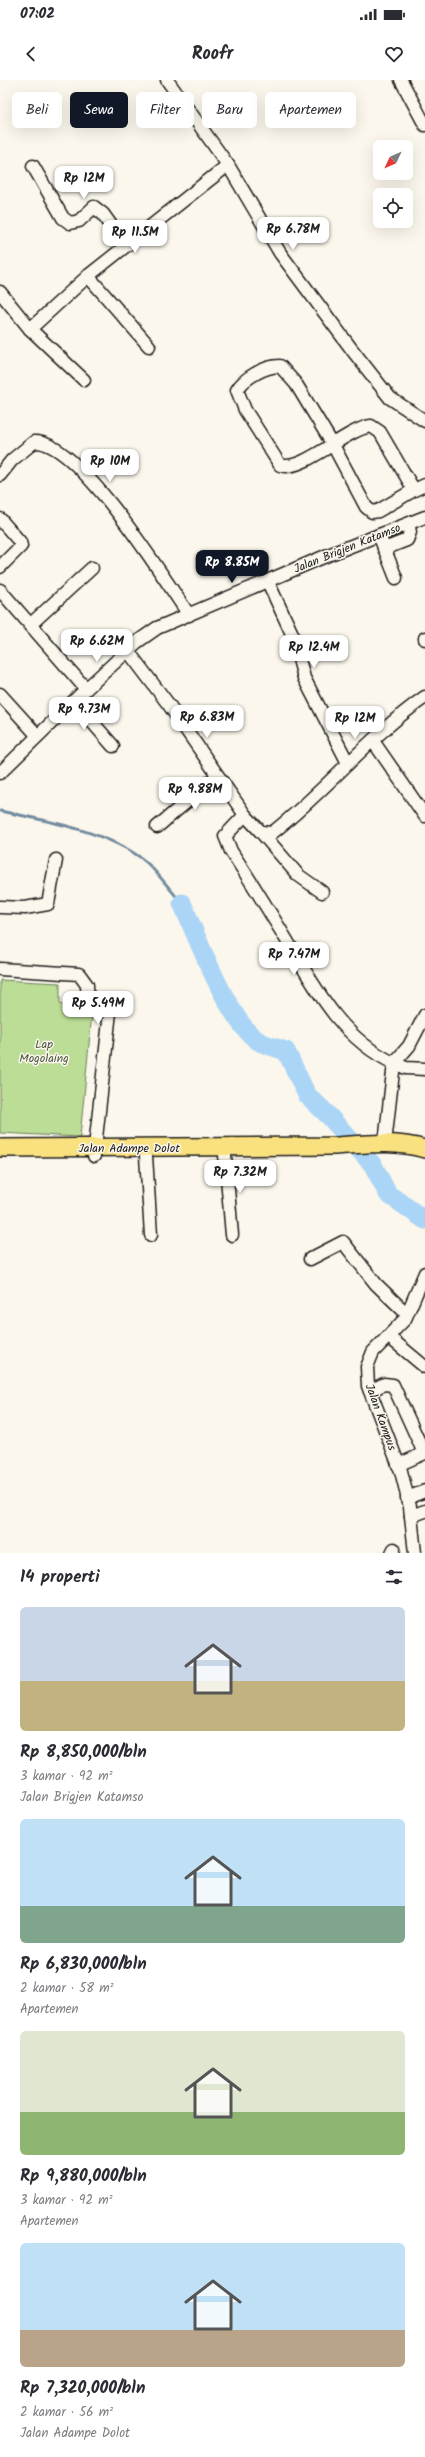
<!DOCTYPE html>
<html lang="id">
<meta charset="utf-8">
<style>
body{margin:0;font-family:Kalam,sans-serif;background:#f2f2f3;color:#2b2b33;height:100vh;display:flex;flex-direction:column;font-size:15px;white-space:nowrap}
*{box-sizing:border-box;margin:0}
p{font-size:13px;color:#7c7c81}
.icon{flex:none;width:22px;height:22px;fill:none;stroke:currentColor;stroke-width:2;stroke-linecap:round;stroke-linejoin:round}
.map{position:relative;height:1473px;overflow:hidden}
.side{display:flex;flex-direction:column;background:#fff;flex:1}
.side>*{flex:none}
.guide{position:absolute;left:12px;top:12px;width:401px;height:36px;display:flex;gap:8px}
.needle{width:26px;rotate:226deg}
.tools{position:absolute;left:373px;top:60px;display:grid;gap:8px}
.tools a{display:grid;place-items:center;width:40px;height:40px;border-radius:6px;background:#fff;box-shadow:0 4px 16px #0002;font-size:20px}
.price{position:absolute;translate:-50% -34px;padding:0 9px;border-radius:8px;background:#fff;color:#222;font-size:13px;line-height:26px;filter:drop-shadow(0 1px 2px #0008)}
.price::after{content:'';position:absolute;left:50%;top:24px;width:12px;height:9px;margin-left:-6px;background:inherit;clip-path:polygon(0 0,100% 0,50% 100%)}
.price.current{background:#111827;color:#fff}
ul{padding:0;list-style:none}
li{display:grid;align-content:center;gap:8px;height:212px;padding:0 20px}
li span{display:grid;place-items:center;height:124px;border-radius:6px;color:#555}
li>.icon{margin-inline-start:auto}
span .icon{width:72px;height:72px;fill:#fffc;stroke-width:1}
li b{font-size:17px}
h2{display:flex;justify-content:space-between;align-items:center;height:48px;padding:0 20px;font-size:17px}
.chip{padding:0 14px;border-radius:6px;background:#fff;box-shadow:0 4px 16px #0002;font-size:14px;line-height:36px}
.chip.current{background:#111827;color:#fff}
.status{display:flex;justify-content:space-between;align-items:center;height:28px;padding:0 20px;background:#fff;direction:ltr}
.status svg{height:11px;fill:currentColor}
header{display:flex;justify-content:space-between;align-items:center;height:52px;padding:0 20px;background:#fff;font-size:18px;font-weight:600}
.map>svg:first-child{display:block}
.green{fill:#bbdd96;stroke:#6c7c59}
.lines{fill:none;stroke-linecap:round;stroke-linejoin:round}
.stream{stroke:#728b9f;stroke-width:3}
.river{stroke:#abd5f6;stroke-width:19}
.minor-casing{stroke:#1c1c1c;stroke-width:15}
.highway-casing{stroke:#1c1c1c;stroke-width:20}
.minor{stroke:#fbf7ec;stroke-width:12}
.highway{stroke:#fae180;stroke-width:17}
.labels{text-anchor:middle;stroke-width:3;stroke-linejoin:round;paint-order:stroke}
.street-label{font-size:12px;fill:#1c1c1c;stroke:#fbf7ec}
.park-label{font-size:12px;fill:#4c5641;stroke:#fbf7ec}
</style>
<div class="status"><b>07:02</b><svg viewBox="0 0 49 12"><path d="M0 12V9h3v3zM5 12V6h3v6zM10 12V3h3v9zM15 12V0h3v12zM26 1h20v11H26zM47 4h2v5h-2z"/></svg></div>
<header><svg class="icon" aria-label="back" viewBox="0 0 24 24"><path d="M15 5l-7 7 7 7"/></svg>Roofr<svg class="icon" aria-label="heart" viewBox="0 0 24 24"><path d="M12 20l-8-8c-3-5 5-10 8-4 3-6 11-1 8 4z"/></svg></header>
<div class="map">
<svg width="425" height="1473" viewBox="0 0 425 1473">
<rect width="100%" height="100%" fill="#fbf7ec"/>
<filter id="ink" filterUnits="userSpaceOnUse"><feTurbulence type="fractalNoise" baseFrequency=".025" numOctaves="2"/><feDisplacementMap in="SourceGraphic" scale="8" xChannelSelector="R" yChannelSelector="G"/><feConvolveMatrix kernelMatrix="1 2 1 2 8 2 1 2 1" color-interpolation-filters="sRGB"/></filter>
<g filter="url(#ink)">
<polygon class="green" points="0,900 60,903 60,924 92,933 80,1057 0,1053"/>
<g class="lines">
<path class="stream" d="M0 731C44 740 111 752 146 782 159 794 170 810 182 823"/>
<path class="river" d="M182 823C196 855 231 947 260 962 268 966 278 968 286 971L307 1015 328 1035 373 1085 388 1114 425 1140"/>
<g class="minor-casing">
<g id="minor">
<polyline points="167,0 228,85 280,173 353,271 390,318 425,341"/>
<polyline points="401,0 425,45"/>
<polyline points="33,86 63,138 70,143 79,141 94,127 103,134 126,166"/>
<polyline points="88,196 149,266"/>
<polyline points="0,212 30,249 84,300"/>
<polyline points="30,249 88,196 228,85"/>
<path d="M0 395 12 380 34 362C77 358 165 500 189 535"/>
<path d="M414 410 378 431 372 432 366 427 333 365 296 304 280 286C265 286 244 298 237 310L245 330 280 385C302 393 346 349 371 346L380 352 414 410 425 405"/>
<polyline points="0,439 20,462 21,466 0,487"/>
<polyline points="379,455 396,498"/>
<polyline points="384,469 407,460 410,452 408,444"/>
<polyline points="268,502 293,556 304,598 348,683"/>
<polyline points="0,510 86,609"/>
<polyline points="31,544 92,488"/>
<polyline points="425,558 425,559"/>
<path d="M128 571 169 625 245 735 261 752 272 753C326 711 369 656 425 617"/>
<polyline points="0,614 37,655"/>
<polyline points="74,621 113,666"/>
<polyline points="373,661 425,736"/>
<polyline points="0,693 86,609 137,562 157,548 328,475 425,437"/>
<path d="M245 735 225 756 231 771C250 800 268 829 286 859 314 906 341 959 394 983L385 1063"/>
<polyline points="157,747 217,696"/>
<polyline points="261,752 298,795 322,812"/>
<polyline points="0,827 25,828 48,824 56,780"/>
<polyline points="0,889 79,894 87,905 88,926 105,929 110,932 94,1076"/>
<polyline points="425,935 409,966 394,983 406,988 425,989"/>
<polyline points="225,1075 232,1155"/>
<polyline points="146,1076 151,1155"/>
<polyline points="310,1179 343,1162 376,1204 407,1234"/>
<polyline points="389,1257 425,1287"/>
<polyline points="370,1311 384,1304 393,1305 424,1373"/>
<polyline points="398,1385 425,1373"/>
<polyline points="407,1418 425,1411"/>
<polyline points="411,1436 425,1431"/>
<polyline points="392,1473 394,1469"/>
<polyline points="415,1473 410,1427 401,1391 368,1306 367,1287 373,1272 405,1239 425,1193"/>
</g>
</g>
<g class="highway-casing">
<path id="highway" d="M0 1068 335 1066C365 1064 395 1060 425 1069"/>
</g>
<use href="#minor" class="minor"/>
<use href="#highway" class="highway"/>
</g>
</g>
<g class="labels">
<g class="street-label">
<text transform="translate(347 468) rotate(-22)" y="4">Jalan Brigjen Katamso</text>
<text x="129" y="1072">Jalan Adampe Dolot</text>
<text transform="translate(381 1337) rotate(70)" y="4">Jalan Kampus</text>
</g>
<g class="park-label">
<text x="44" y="968">Lap<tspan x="44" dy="14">Mogolaing</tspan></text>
</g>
</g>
</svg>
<div class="tools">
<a><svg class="needle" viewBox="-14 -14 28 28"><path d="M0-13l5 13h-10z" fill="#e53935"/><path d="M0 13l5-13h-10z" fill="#7c7c81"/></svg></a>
<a><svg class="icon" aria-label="locate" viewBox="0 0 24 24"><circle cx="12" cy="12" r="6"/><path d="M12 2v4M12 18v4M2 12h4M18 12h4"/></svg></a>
</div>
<b class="price" style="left:84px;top:120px">Rp 12M</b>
<b class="price" style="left:293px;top:171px">Rp 6.78M</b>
<b class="price" style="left:135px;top:174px">Rp 11.5M</b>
<b class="price" style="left:110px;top:403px">Rp 10M</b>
<b class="price current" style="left:232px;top:504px">Rp 8.85M</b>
<b class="price" style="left:97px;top:583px">Rp 6.62M</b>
<b class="price" style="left:314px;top:589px">Rp 12.4M</b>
<b class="price" style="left:84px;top:651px">Rp 9.73M</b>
<b class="price" style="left:207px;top:659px">Rp 6.83M</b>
<b class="price" style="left:355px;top:660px">Rp 12M</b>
<b class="price" style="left:195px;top:731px">Rp 9.88M</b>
<b class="price" style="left:294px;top:896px">Rp 7.47M</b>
<b class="price" style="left:98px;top:945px">Rp 5.49M</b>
<b class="price" style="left:240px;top:1114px">Rp 7.32M</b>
<div class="guide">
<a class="chip">Beli</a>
<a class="chip current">Sewa</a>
<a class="chip">Filter</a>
<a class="chip">Baru</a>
<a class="chip">Apartemen</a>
</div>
</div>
<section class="side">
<h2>14 properti<svg class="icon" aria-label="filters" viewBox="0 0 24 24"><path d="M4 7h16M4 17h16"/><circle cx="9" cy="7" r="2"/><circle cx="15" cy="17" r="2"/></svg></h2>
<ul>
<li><span style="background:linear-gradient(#c9d6e8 60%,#c2b280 0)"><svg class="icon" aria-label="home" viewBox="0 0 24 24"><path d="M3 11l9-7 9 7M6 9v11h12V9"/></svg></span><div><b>Rp 8,850,000/bln</b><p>3 kamar · 92 m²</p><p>Jalan Brigjen Katamso</p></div></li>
<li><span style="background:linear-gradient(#bfe0f5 70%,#7fa58c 0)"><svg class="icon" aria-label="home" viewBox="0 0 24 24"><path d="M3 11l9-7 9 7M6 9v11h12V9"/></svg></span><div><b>Rp 6,830,000/bln</b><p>2 kamar · 58 m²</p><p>Apartemen</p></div></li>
<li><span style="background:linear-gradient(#dfe7d0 65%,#8fb573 0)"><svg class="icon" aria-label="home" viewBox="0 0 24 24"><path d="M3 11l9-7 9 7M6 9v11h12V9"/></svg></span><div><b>Rp 9,880,000/bln</b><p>3 kamar · 92 m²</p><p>Apartemen</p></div></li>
<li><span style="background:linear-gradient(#bfe0f5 70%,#b9a48a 0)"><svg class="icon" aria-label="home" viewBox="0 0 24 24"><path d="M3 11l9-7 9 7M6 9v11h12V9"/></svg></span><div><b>Rp 7,320,000/bln</b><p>2 kamar · 56 m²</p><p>Jalan Adampe Dolot</p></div></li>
</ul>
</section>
